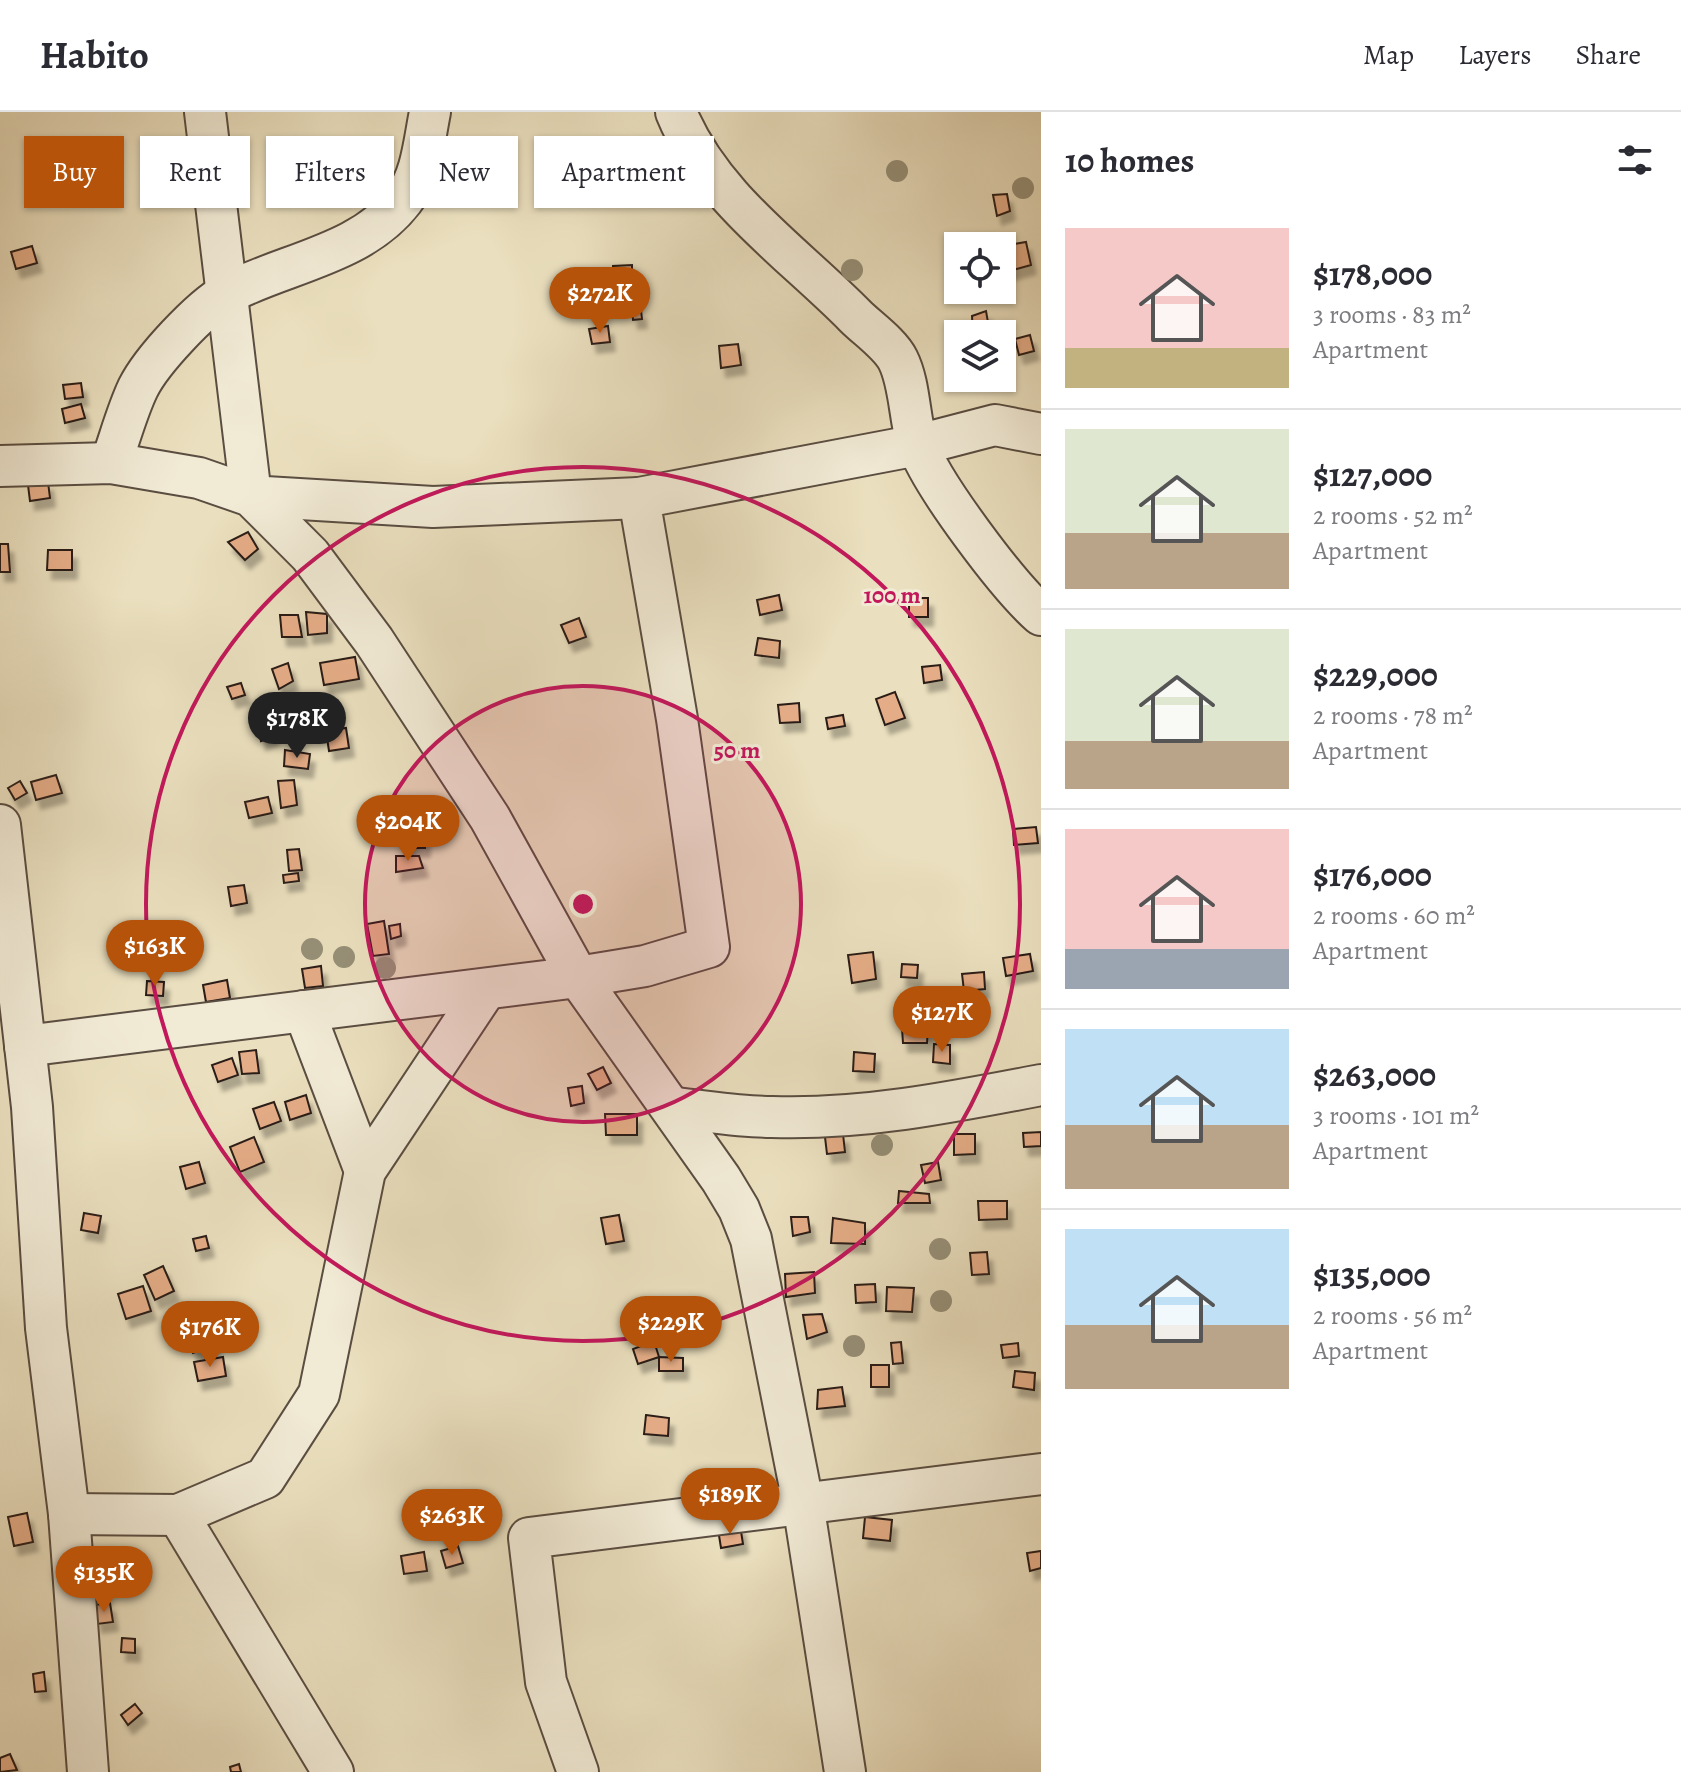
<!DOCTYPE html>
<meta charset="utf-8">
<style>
body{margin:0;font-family:Alegreya,serif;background:#f2f2f3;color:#2b2b33;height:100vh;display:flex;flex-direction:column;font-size:30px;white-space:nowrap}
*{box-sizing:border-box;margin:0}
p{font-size:26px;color:#7c7c81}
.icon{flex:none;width:44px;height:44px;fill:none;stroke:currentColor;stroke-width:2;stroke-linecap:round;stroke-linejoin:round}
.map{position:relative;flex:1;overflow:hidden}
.drawer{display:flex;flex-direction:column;background:#fff;width:640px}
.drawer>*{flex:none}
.top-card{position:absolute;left:24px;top:24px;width:760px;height:72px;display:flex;gap:16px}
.controls{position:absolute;left:944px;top:120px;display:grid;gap:16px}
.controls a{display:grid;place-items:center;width:72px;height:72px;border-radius:0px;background:#fff;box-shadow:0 2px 6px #0004;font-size:40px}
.price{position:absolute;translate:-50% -68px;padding:0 18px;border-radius:28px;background:#b45309;color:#fff;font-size:26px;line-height:52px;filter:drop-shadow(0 2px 4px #0008)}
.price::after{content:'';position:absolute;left:50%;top:48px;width:24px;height:18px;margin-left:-12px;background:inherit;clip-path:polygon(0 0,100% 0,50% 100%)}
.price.current{background:#222;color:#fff}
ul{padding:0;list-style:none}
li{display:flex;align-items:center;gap:24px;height:200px;padding:0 24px}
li+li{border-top:2px solid #e1e1e2}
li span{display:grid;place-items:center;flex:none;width:224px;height:160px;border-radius:0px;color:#555}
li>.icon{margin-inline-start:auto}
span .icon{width:96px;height:96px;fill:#fffc;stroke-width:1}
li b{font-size:34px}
h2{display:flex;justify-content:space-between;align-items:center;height:96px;padding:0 24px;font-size:34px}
.chip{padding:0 28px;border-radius:0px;background:#fff;box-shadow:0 2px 6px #0004;font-size:28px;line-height:72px}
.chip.current{background:#b45309;color:#fff}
header{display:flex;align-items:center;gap:48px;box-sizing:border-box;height:112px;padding:0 40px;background:#fff;border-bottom:2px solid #e1e1e2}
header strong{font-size:38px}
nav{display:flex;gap:44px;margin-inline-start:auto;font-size:28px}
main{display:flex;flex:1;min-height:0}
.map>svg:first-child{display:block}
.building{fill:#e5ad87;stroke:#2a1c17;stroke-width:2;filter:url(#shadow)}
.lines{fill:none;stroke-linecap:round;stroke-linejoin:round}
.minor-casing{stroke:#5a4d41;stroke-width:44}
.minor{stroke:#f1ead5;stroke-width:40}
.tree{fill:#968f77}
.ring{fill:none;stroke:#c2185b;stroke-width:4}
.centre{fill:#c2185b;stroke:#f1ead5;stroke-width:4}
.ring-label{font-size:24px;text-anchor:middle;font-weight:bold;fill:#c2185b;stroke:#f1ead5;stroke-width:6;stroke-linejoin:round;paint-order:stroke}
</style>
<header>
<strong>Habito</strong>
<nav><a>Map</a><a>Layers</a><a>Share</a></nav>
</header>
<main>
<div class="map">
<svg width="1041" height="1660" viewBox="0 0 1041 1660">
<defs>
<filter id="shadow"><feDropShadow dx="5" dy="9" stdDeviation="2" flood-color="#0004"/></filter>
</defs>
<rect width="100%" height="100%" fill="#eadfbe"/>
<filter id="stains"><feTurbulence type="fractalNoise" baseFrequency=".0025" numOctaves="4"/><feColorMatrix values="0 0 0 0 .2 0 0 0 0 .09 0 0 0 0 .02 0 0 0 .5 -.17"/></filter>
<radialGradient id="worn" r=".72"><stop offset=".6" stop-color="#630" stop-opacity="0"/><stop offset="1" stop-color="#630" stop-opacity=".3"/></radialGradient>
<g class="building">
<polygon points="1007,82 1010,99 997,104 993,83"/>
<polygon points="1026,130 1031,153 1006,160 1002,134"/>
<polygon points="32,134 37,151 16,157 11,140"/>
<polygon points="632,153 632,172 613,173 613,154"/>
<polygon points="601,177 604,194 587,196 584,180"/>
<polygon points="641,198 642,207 633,208 632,199"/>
<polygon points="986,199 989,216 973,222 972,204"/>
<polygon points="608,214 610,230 592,232 589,217"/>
<polygon points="1030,223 1034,239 1019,243 1015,227"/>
<polygon points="738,232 741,253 721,256 719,234"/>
<polygon points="81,271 83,285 65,287 63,273"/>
<polygon points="81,292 85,306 65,311 62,297"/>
<polygon points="48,370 50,386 30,389 28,373"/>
<polygon points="248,420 258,437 245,448 228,430"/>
<polygon points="0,432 8,432 10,460 0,460"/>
<polygon points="48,438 72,438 72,458 47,458"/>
<polygon points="779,483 782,498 760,503 757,488"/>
<rect x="909" y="486" width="19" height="19"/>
<polygon points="306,500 327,502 327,521 308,523"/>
<polygon points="280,503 298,503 302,525 282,525"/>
<polygon points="579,506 586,525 569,531 561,513"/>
<polygon points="758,526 780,529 779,546 755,543"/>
<polygon points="355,545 359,567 324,573 320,551"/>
<polygon points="288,551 293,569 279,577 272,557"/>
<polygon points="940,553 942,568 924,571 922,555"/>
<polygon points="241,571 245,583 232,587 227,575"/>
<polygon points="895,580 905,606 885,613 876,587"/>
<polygon points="799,591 800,610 780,611 778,593"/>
<polygon points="843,603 845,614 828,617 826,606"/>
<polygon points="272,614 274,624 261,629 259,616"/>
<polygon points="346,616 349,636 329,639 326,619"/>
<polygon points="285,638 310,642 308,657 284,654"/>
<polygon points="56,663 62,681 36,688 31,670"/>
<polygon points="294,668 297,693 281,696 278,669"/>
<polygon points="20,669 27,681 15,688 8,676"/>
<polygon points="268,685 272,701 249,706 245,690"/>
<polygon points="1036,715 1038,731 1014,733 1013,717"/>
<rect x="405" y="720" width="20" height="16"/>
<polygon points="299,737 302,758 289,759 287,738"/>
<polygon points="396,744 419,744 423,756 396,760"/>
<polygon points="298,761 299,769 284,771 283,763"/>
<polygon points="244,773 247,791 231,794 228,775"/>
<polygon points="384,809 389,842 373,844 367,812"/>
<polygon points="400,812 401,824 391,827 389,814"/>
<polygon points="873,840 876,867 852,871 848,843"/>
<polygon points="1030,842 1033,859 1006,864 1003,846"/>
<polygon points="902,852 918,853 917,866 901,865"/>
<polygon points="321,854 323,874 305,876 302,857"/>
<polygon points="984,860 985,877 964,879 962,862"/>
<polygon points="227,868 230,886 206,890 203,873"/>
<polygon points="147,869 164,870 163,884 146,883"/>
<polygon points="902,916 928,916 927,931 903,931"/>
<polygon points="934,932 950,933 950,952 933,950"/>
<polygon points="256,938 259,961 242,962 239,940"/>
<polygon points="854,940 875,942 874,960 853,959"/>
<polygon points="232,946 238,963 218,970 212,953"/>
<polygon points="603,955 611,971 597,978 588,962"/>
<polygon points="582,974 584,991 571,994 568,976"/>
<polygon points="306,983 311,1001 290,1008 285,990"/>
<polygon points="274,990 281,1009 260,1017 253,997"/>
<polygon points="605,1002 637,1002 637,1023 606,1023"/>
<polygon points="1041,1020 1041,1034 1024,1035 1023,1021"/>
<polygon points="843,1022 845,1040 827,1042 825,1025"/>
<polygon points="954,1022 975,1022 975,1042 954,1043"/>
<polygon points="254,1025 264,1050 240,1060 230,1035"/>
<polygon points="199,1050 205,1071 186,1077 180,1055"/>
<polygon points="938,1050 941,1068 925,1071 921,1053"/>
<polygon points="899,1079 929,1082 930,1091 898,1091"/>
<polygon points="978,1089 1007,1089 1007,1107 979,1108"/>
<polygon points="84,1101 101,1104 98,1121 81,1118"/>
<polygon points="619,1103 624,1129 606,1132 601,1106"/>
<polygon points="791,1105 808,1105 810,1120 793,1124"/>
<polygon points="833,1106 865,1111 865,1132 831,1131"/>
<polygon points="206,1124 209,1136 196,1139 193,1127"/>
<polygon points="987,1140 989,1162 972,1163 970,1141"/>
<polygon points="163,1154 174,1179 155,1188 144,1163"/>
<polygon points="814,1160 815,1181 786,1185 785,1162"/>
<polygon points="875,1172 876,1190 856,1191 855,1173"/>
<polygon points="143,1174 151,1199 126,1207 118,1182"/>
<polygon points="887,1175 914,1176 912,1200 886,1199"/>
<polygon points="822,1202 827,1220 807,1227 803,1203"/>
<polygon points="679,1208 684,1221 668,1227 664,1213"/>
<polygon points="210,1219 216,1232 193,1241 188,1228"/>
<polygon points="654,1229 659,1245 638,1252 633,1237"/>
<polygon points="901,1230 903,1251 893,1252 891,1231"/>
<polygon points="1018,1231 1019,1244 1003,1246 1001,1233"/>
<polygon points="223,1245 226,1264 198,1269 194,1250"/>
<polygon points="659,1245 683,1246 683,1259 659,1259"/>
<rect x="871" y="1253" width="18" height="22"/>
<polygon points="1015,1259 1035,1261 1034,1278 1013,1275"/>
<polygon points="842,1275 845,1294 817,1297 818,1278"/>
<polygon points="646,1303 669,1306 668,1324 644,1322"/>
<polygon points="27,1401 33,1430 14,1434 8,1405"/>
<polygon points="865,1405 892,1408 890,1429 863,1426"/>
<polygon points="740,1413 743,1432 721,1436 718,1417"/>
<polygon points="458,1434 463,1451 446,1456 441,1439"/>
<polygon points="1041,1439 1041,1456 1030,1459 1027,1441"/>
<polygon points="424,1440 427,1459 404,1462 401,1444"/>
<polygon points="107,1442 110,1454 94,1458 91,1447"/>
<polygon points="110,1491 113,1510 97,1512 94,1493"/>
<polygon points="122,1526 135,1527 135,1541 121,1540"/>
<polygon points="44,1560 46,1579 35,1580 33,1562"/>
<polygon points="135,1592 142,1601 128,1613 121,1603"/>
<polygon points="10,1642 17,1658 0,1660 0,1646"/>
<polygon points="239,1652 241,1660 231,1660 230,1655"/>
</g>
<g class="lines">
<g class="minor-casing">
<g id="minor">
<polyline points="205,0 251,384 433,395 639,386"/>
<path d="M676 0C711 86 792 140 855 204 868 217 890 232 898 248 910 272 909 305 917 331 931 372 1008 474 1041 503"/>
<path d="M111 351C120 326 127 299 138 276 152 248 200 197 226 182 284 151 361 143 403 88 422 64 424 29 430 0"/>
<polyline points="0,354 111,351 199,366 251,384 310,443 374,529 490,706 578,865 721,1067 739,1097 751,1127 803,1391 845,1660"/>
<polyline points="0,713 32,995 46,1216 69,1402 88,1660"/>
<polyline points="304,899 365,1059"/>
<polyline points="25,934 578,865 645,854 709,835 677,607 639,386 918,333 995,313 1041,322"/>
<path d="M673 996C706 999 739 1005 772 1005 862 1008 953 990 1041 973"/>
<polyline points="69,1402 178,1403 265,1366 319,1282 365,1059 486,877"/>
<polyline points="178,1403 333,1660"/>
<polyline points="578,1660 546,1570 529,1426 1041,1362"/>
</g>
</g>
<use href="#minor" class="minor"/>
</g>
<g class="tree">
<circle cx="897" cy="59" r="11"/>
<circle cx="1023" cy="76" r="11"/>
<circle cx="852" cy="158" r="11"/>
<circle cx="312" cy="837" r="11"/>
<circle cx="344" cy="845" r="11"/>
<circle cx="385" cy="856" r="11"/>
<circle cx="882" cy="1033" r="11"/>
<circle cx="940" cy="1137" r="11"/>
<circle cx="941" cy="1189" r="11"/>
<circle cx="854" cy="1234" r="11"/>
</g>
<circle cx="583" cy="792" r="218" fill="#c2185b" fill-opacity=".12"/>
<g class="ring">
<circle cx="583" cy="792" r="218"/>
<circle cx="583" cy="792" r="437"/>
</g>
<circle cx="583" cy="792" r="12" class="centre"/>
<g class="ring-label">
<text x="892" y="491">100 m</text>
<text x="737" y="646">50 m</text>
</g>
<rect width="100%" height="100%" filter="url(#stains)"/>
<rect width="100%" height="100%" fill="url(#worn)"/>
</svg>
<div class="controls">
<a><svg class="icon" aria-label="locate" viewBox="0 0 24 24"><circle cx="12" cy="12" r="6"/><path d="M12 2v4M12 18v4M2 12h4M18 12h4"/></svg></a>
<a><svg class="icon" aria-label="layers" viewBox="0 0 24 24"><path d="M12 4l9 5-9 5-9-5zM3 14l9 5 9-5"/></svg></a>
</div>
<b class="price" style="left:600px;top:223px">$272K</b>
<b class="price current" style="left:297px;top:648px">$178K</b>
<b class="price" style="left:408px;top:751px">$204K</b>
<b class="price" style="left:155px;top:876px">$163K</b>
<b class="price" style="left:942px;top:942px">$127K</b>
<b class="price" style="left:671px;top:1252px">$229K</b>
<b class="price" style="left:210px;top:1257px">$176K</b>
<b class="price" style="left:730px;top:1424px">$189K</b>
<b class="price" style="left:452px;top:1445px">$263K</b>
<b class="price" style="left:104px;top:1502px">$135K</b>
<div class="top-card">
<a class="chip current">Buy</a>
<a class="chip">Rent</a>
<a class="chip">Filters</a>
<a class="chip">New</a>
<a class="chip">Apartment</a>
</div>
</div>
<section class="drawer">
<h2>10 homes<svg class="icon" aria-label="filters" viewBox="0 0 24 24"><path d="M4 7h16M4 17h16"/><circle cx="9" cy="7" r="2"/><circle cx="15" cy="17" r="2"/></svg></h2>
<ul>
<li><span style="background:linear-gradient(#f6c9c9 75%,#c2b280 0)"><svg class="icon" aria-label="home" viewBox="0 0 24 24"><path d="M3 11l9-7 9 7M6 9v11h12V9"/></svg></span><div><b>$178,000</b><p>3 rooms · 83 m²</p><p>Apartment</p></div></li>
<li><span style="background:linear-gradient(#dfe7d0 65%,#b9a48a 0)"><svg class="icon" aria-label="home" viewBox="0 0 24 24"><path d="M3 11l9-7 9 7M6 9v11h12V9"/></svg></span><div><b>$127,000</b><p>2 rooms · 52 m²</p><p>Apartment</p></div></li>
<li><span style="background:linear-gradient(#dfe7d0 70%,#b9a48a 0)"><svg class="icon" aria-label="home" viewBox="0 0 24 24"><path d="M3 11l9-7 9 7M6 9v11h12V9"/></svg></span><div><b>$229,000</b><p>2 rooms · 78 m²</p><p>Apartment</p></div></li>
<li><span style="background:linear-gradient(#f6c9c9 75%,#9aa5b1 0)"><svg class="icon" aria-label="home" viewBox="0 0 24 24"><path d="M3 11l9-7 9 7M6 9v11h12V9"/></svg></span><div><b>$176,000</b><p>2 rooms · 60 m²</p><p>Apartment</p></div></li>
<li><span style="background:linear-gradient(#bfe0f5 60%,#b9a48a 0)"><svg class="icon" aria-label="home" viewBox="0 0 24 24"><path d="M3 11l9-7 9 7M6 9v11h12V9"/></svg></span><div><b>$263,000</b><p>3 rooms · 101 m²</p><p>Apartment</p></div></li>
<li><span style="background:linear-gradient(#bfe0f5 60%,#b9a48a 0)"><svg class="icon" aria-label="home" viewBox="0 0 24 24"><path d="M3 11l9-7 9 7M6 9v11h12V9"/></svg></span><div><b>$135,000</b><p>2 rooms · 56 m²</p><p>Apartment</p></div></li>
</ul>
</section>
</main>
